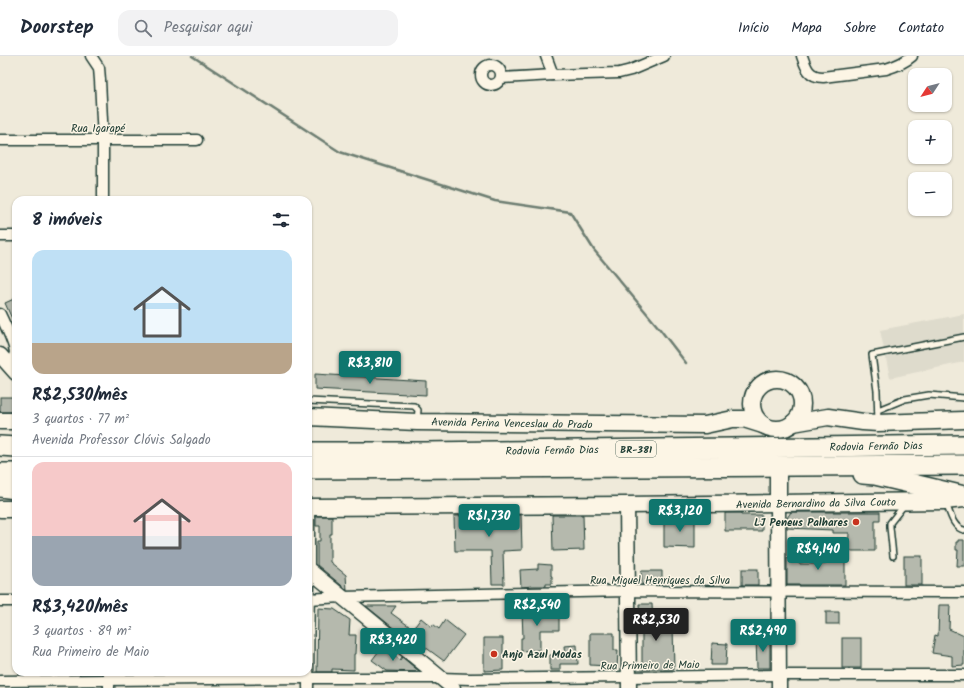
<!DOCTYPE html>
<html lang="pt">
<meta charset="utf-8">
<style>
body{margin:0;font-family:Kalam,sans-serif;background:#f2f2f3;color:#1f2937;height:100vh;display:flex;flex-direction:column;font-size:15px;white-space:nowrap}
*{box-sizing:border-box;margin:0}
p{font-size:13px;color:#747a83}
.icon{flex:none;width:22px;height:22px;fill:none;stroke:currentColor;stroke-width:2;stroke-linecap:round;stroke-linejoin:round}
.map{position:relative;flex:1;overflow:hidden}
.details{position:absolute;left:12px;top:140px;width:300px;height:480px;display:flex;flex-direction:column;background:#fff;border-radius:12px;box-shadow:0 1px 3px #0004}
.details>*{flex:none}
.needle{width:26px;rotate:234deg}
.buttons{position:absolute;left:908px;top:12px;display:grid;gap:8px}
.buttons a{display:grid;place-items:center;width:44px;height:44px;border-radius:8px;background:#fff;box-shadow:0 1px 3px #0004;font-size:20px}
.price{position:absolute;translate:-50% -34px;padding:0 9px;border-radius:4px;background:#0f766e;color:#fff;font-size:13px;line-height:26px;filter:drop-shadow(0 1px 2px #0008)}
.price::after{content:'';position:absolute;left:50%;top:24px;width:12px;height:9px;margin-left:-6px;background:inherit;clip-path:polygon(0 0,100% 0,50% 100%)}
.price.active{background:#222;color:#fff}
ul{padding:0;list-style:none}
li{display:grid;align-content:center;gap:8px;height:212px;padding:0 20px}
li+li{border-top:1px solid #e0e1e3}
li span{display:grid;place-items:center;height:124px;border-radius:12px;color:#555}
li>.icon{margin-inline-start:auto}
span .icon{width:72px;height:72px;fill:#fffc;stroke-width:1}
li b{font-size:17px}
h2{display:flex;justify-content:space-between;align-items:center;height:48px;padding:0 20px;font-size:17px}
header{display:flex;align-items:center;gap:24px;box-sizing:border-box;height:56px;padding:0 20px;background:#fff;border-bottom:1px solid #e0e1e3}
header strong{font-size:19px}
nav{display:flex;gap:22px;margin-inline-start:auto;font-size:14px}
.search{width:280px;height:36px;background:#f2f2f3;display:flex;align-items:center;gap:10px;box-sizing:border-box;padding:0 14px;border-radius:12px;color:#747a83;font-size:15px}
.map>svg:first-child{display:block}
.built{fill:#dedbcc}
.lines{fill:none;stroke-linecap:round;stroke-linejoin:round}
.stream{stroke:#6c7d71;stroke-width:2.5}
.building{fill:#b5b9ad;stroke:#1f3d34}
.service-casing{stroke:#1f3d34;stroke-width:8}
.minor-casing{stroke:#1f3d34;stroke-width:13}
.secondary-casing{stroke:#1f3d34;stroke-width:17}
.primary-casing{stroke:#1f3d34;stroke-width:19}
.motorway-casing{stroke:#1f3d34;stroke-width:22}
.service{stroke:#fcf5e5;stroke-width:5}
.minor{stroke:#fcf5e5;stroke-width:10}
.secondary{stroke:#fcf5e5;stroke-width:14}
.primary{stroke:#fcf5e5;stroke-width:16}
.motorway{stroke:#fcf5e5;stroke-width:19}
.poi-dot{fill:#c8321e;stroke:#fcf5e5;stroke-width:1.5}
.labels{text-anchor:middle;stroke-width:3;stroke-linejoin:round;paint-order:stroke}
.shield{fill:#fcf5e5;stroke:#617469;stroke-width:1}
.shield-label{font-size:10px;font-weight:bold;fill:#1f3d34}
.street-label{font-size:11px;fill:#1f3d34;stroke:#fcf5e5}
.poi-label{font-size:11px;font-weight:bold;fill:#1f3d34;stroke:#fcf5e5;text-anchor:end}
</style>
<header>
<strong>Doorstep</strong>
<div class="search"><svg class="icon" aria-label="search" viewBox="0 0 24 24"><circle cx="10" cy="10" r="6"/><path d="M15 15l6 6"/></svg>Pesquisar aqui</div>
<nav><a>Início</a><a>Mapa</a><a>Sobre</a><a>Contato</a></nav>
</header>
<div class="map">
<svg width="964" height="632" viewBox="0 0 964 632">
<rect width="100%" height="100%" fill="#efeada"/>
<filter id="ink" filterUnits="userSpaceOnUse"><feTurbulence type="fractalNoise" baseFrequency=".025" numOctaves="2"/><feDisplacementMap in="SourceGraphic" scale="8" xChannelSelector="R" yChannelSelector="G"/><feConvolveMatrix kernelMatrix="1 2 1 2 8 2 1 2 1" color-interpolation-filters="sRGB"/></filter>
<g filter="url(#ink)">
<g class="built">
<polygon points="964,258 964,306 890,322 880,274"/>
<polygon points="755,573 755,589 731,589 731,574"/>
</g>
<g class="lines">
<polyline class="stream" points="192,0 340,96 495,145 570,156 594,194 659,272 686,307"/>
</g>
<g class="building">
<polygon points="16,242 16,272 5,247"/>
<polygon points="315,318 426,325 426,339 315,333"/>
<rect x="0" y="341" width="16" height="15"/>
<polygon points="791,456 880,456 880,464 875,464 875,495 848,495 849,477 833,477 833,474 787,472 787,462"/>
<polygon points="725,457 741,457 741,459 762,459 762,475 725,475"/>
<polygon points="521,459 522,494 503,495 504,528 492,528 491,495 455,495 454,460"/>
<polygon points="552,459 583,459 584,494 553,495"/>
<polygon points="316,460 332,460 332,478 330,478 330,506 346,519 347,534 317,509 317,485 320,485 320,470 316,470"/>
<polygon points="664,462 695,462 695,492 664,491"/>
<polygon points="958,484 964,484 964,510 957,510 958,494 956,494 956,486 958,486"/>
<polygon points="825,494 845,494 845,529 787,529 787,502 799,502 799,508 825,508"/>
<rect x="904" y="500" width="18" height="29"/>
<polygon points="538,508 551,509 551,520 552,520 552,528 546,528 546,530 533,530 521,531 520,514 538,513"/>
<rect x="742" y="513" width="16" height="16"/>
<polygon points="641,515 662,515 662,529 642,529"/>
<polygon points="639,548 652,548 653,570 673,570 674,613 642,613 642,565 640,565"/>
<polygon points="939,549 950,549 949,573 964,580 964,609 952,610 952,600 932,597 935,579 938,580"/>
<polygon points="366,550 396,550 391,557 413,573 421,562 432,571 433,568 439,573 445,564 464,579 444,605 425,591 422,595"/>
<polygon points="318,552 334,553 350,564 349,579 356,579 355,598 354,598 354,614 332,613 332,616 317,616"/>
<polygon points="559,554 559,574 540,574 540,594 521,595 521,582 523,582 522,555"/>
<rect x="826" y="556" width="13" height="12"/>
<polygon points="590,577 614,577 614,594 618,594 617,614 607,614 607,610 590,609"/>
<polygon points="484,582 503,582 503,614 484,615"/>
<polygon points="756,582 770,582 770,612 757,612"/>
<rect x="842" y="582" width="19" height="30"/>
<polygon points="712,587 727,588 726,609 711,609"/>
<polygon points="577,589 578,608 560,608 560,614 550,614 550,599 565,599 564,590"/>
<polygon points="382,591 391,599 392,597 400,604 402,601 420,616 387,615 372,604"/>
</g>
<g class="lines">
<g class="service-casing">
<g id="service">
<polyline points="308,345 414,350 418,354 417,365"/>
<polyline points="878,354 905,343 929,339 964,342"/>
<polyline points="878,366 877,335 872,299 964,281"/>
<path d="M946 447C950 457 953 472 964 474"/>
<polyline points="893,500 890,471 890,467 905,448"/>
</g>
</g>
<g class="minor-casing">
<g id="minor">
<polyline points="91,0 99,12 100,24 103,84 103,144"/>
<polyline points="546,0 553,19"/>
<path d="M802 0C806 12 809 21 823 21L886 13C896 10 904 7 912 0"/>
<circle cx="491" cy="19" r="10"/>
<polyline points="501,22 553,19 619,17 631,14 664,0"/>
<polyline points="0,84 197,84"/>
<polyline points="0,180 16,180"/>
<path d="M0 258C4 267 15 288 15 297 14 302 11 305 9 309"/>
<polyline points="308,543 342,541 628,535 964,536"/>
<polyline points="0,545 16,545"/>
<polyline points="109,616 109,632"/>
<polyline points="0,625 308,622 440,622 470,623 779,619 964,619"/>
<polyline points="308,632 309,514 309,451"/>
</g>
</g>
<g class="secondary-casing">
<g id="secondary">
<polyline points="0,299 16,317"/>
<polyline points="778,448 779,632"/>
<polyline points="627,449 629,632"/>
<polyline points="308,513 453,632"/>
</g>
</g>
<g class="primary-casing">
<g id="primary">
<circle cx="777" cy="348" r="25"/>
<polyline points="308,361 417,366 705,369 733,363 744,363 763,369"/>
<polyline points="0,365 16,365"/>
<polyline points="793,367 828,361 863,366 878,367 964,364"/>
<polyline points="778,416 778,448"/>
<polyline points="308,451 627,449 944,445 964,443"/>
<polyline points="0,453 16,453"/>
</g>
</g>
<g class="motorway-casing">
<g id="motorway">
<polyline points="0,390 16,391"/>
<polyline points="308,396 426,396 964,389"/>
<polyline points="308,413 964,409"/>
<polyline points="0,417 16,417"/>
<polyline points="863,418 875,419 964,440"/>
<polyline points="0,431 16,433"/>
</g>
</g>
<use href="#service" class="service"/>
<use href="#minor" class="minor"/>
<use href="#secondary" class="secondary"/>
<use href="#primary" class="primary"/>
<use href="#motorway" class="motorway"/>
</g>
</g>
<g class="poi-dot">
<circle cx="856" cy="466" r="4"/>
<circle cx="494" cy="598" r="4"/>
</g>
<g class="labels">
<rect class="shield" x="616" y="385" width="40" height="16" rx="3"/>
<g class="shield-label">
<text x="636" y="397">BR-381</text>
</g>
<g class="street-label">
<text x="98" y="76">Rua Igarapé</text>
<text transform="translate(512 367) rotate(1)" y="4">Avenida Perina Venceslau do Prado</text>
<text transform="translate(876 390) rotate(-1)" y="4">Rodovia Fernão Dias</text>
<text transform="translate(552 394) rotate(-1)" y="4">Rodovia Fernão Dias</text>
<text transform="translate(816 447) rotate(-1)" y="4">Avenida Bernardino da Silva Couto</text>
<text x="660" y="528">Rua Miguel Henriques da Silva</text>
<text transform="translate(650 609) rotate(-1)" y="4">Rua Primeiro de Maio</text>
</g>
<g class="poi-label">
<text x="848" y="470">LJ Peneus Palhares</text>
<text x="502" y="602" text-anchor="start">Anjo Azul Modas</text>
</g>
</g>
</svg>
<div class="buttons">
<a><svg class="needle" viewBox="-14 -14 28 28"><path d="M0-13l5 13h-10z" fill="#e53935"/><path d="M0 13l5-13h-10z" fill="#747a83"/></svg></a>
<a>+</a>
<a>−</a>
</div>
<b class="price" style="left:370px;top:329px">R$3,810</b>
<b class="price" style="left:680px;top:477px">R$3,120</b>
<b class="price" style="left:489px;top:482px">R$1,730</b>
<b class="price" style="left:818px;top:515px">R$4,140</b>
<b class="price" style="left:537px;top:571px">R$2,540</b>
<b class="price active" style="left:656px;top:586px">R$2,530</b>
<b class="price" style="left:763px;top:597px">R$2,490</b>
<b class="price" style="left:393px;top:606px">R$3,420</b>
<section class="details">
<h2>8 imóveis<svg class="icon" aria-label="filters" viewBox="0 0 24 24"><path d="M4 7h16M4 17h16"/><circle cx="9" cy="7" r="2"/><circle cx="15" cy="17" r="2"/></svg></h2>
<ul>
<li><span style="background:linear-gradient(#bfe0f5 75%,#b9a48a 0)"><svg class="icon" aria-label="home" viewBox="0 0 24 24"><path d="M3 11l9-7 9 7M6 9v11h12V9"/></svg></span><div><b>R$2,530/mês</b><p>3 quartos · 77 m²</p><p>Avenida Professor Clóvis Salgado</p></div></li>
<li><span style="background:linear-gradient(#f6c9c9 60%,#9aa5b1 0)"><svg class="icon" aria-label="home" viewBox="0 0 24 24"><path d="M3 11l9-7 9 7M6 9v11h12V9"/></svg></span><div><b>R$3,420/mês</b><p>3 quartos · 89 m²</p><p>Rua Primeiro de Maio</p></div></li>
</ul>
</section>
</div>
